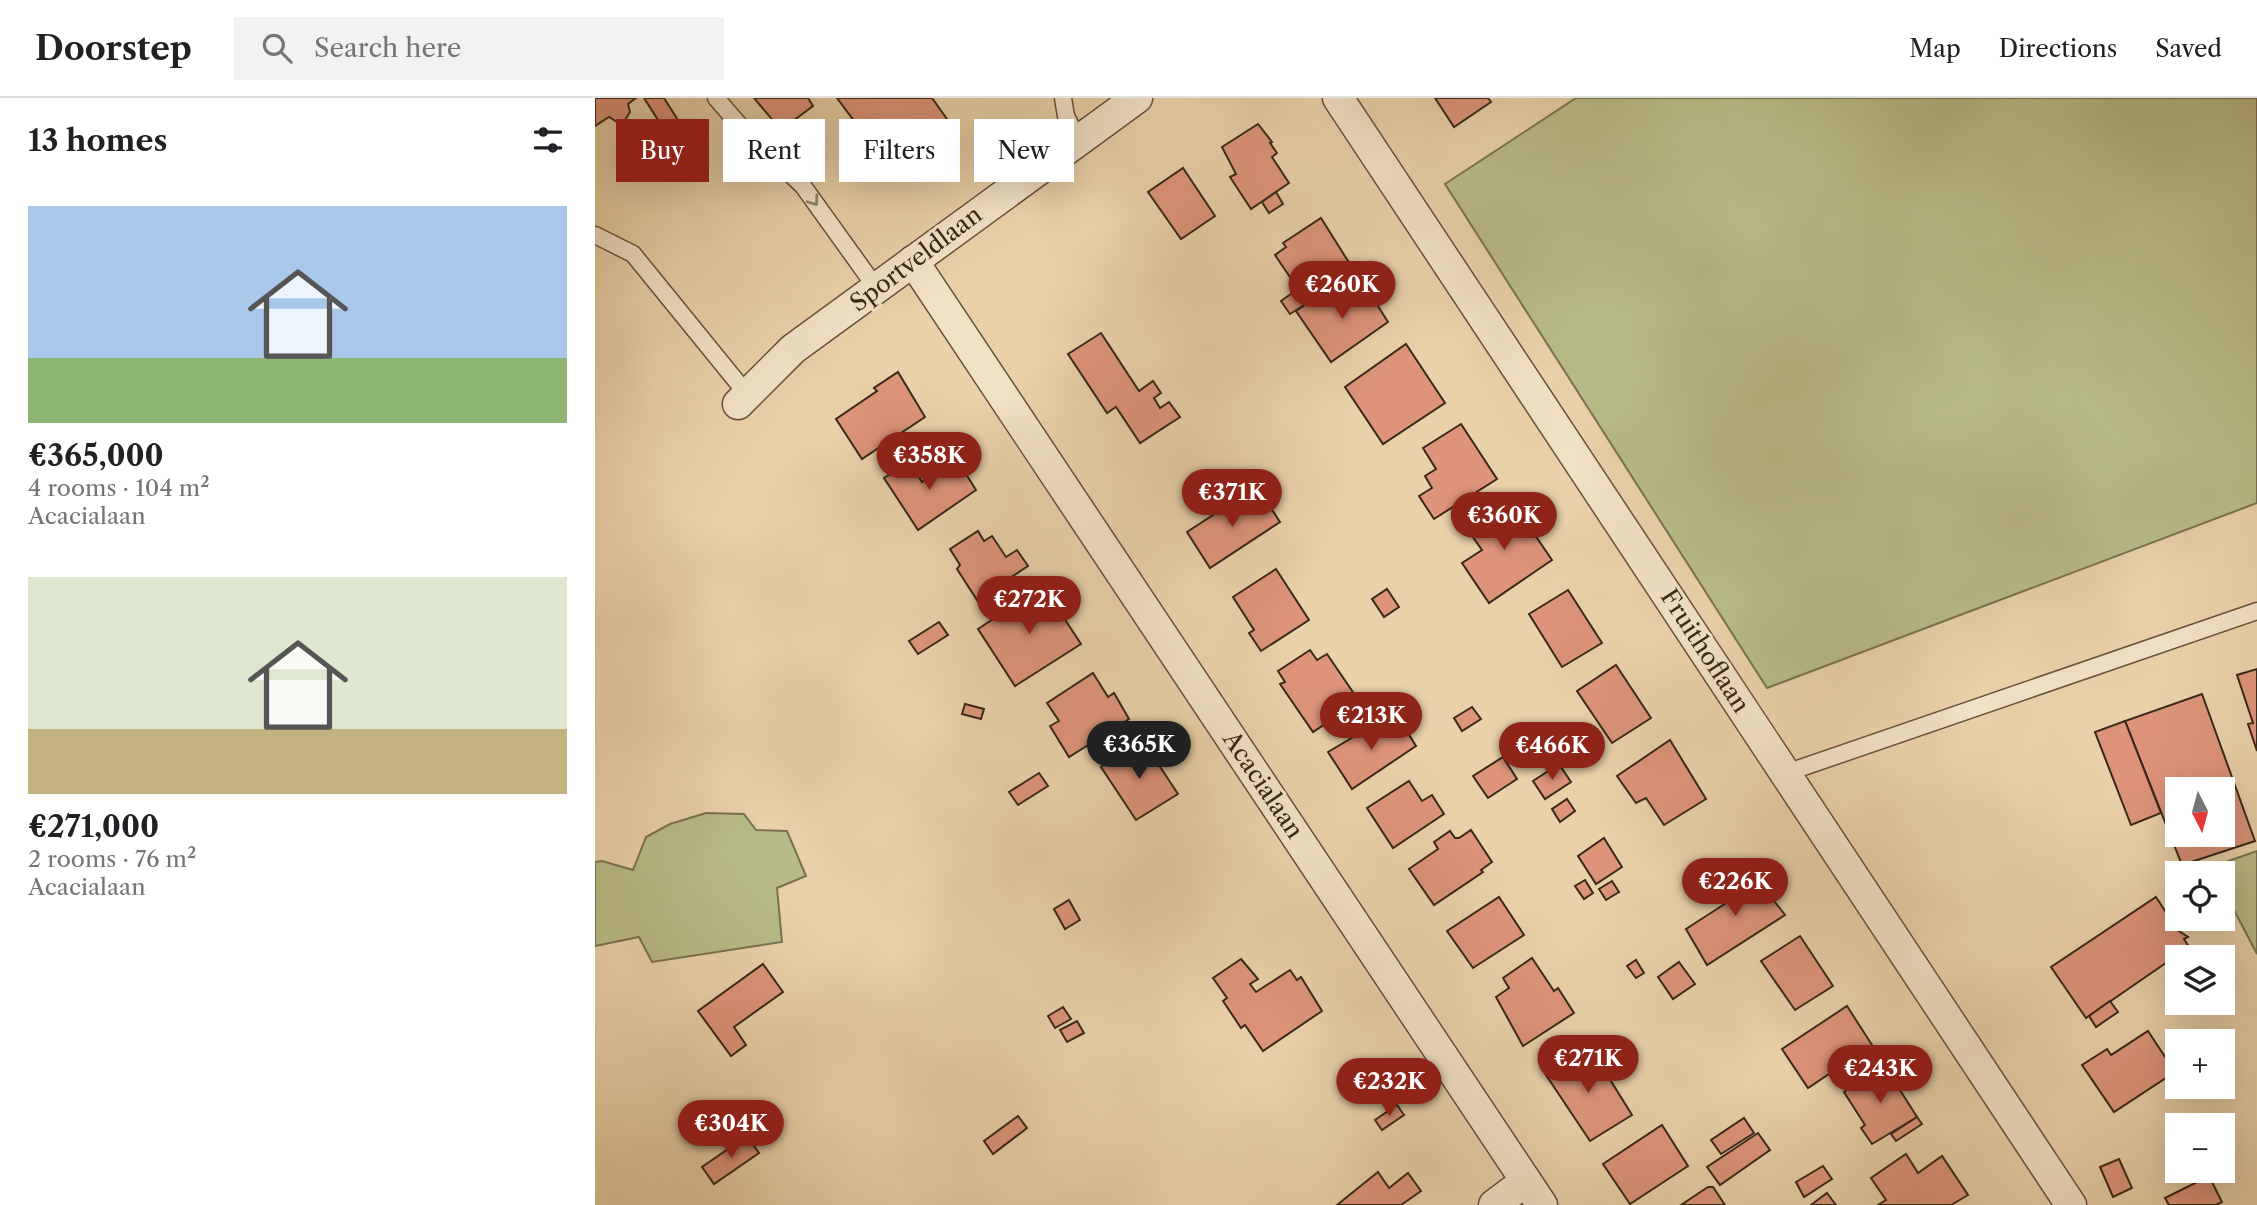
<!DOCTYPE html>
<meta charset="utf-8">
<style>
body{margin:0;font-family:"Libre Caslon Text",serif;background:#f2f2f2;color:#202124;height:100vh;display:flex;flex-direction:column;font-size:26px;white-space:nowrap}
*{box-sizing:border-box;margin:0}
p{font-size:23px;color:#757577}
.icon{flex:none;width:38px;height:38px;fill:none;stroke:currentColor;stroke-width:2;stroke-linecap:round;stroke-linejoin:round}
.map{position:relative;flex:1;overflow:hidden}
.details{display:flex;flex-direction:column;background:#fff;width:595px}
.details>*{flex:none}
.top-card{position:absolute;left:21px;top:21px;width:665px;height:63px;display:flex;gap:14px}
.needle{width:46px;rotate:174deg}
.tools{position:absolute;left:1570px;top:679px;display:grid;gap:14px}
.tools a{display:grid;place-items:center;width:70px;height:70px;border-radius:0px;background:#fff;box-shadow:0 7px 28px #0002;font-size:35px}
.price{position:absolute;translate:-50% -60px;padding:0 16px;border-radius:24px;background:#8f2418;color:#fff;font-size:23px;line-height:46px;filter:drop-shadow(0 2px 4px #0008)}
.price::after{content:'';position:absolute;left:50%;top:42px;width:21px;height:16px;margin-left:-10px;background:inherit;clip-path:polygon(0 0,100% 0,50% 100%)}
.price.selected{background:#222;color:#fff}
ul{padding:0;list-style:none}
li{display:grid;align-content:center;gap:14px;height:371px;padding:0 28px}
li span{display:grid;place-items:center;height:217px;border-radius:0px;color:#555}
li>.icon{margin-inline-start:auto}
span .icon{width:126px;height:126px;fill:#fffc;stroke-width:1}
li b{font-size:30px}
h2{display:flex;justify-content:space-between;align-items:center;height:84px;padding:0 28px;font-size:30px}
.chip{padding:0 24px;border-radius:0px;background:#fff;box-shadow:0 7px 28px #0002;font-size:24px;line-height:63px}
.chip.selected{background:#8f2418;color:#fff}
header{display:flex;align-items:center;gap:42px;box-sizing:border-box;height:98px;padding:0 35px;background:#fff;border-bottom:2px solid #e0e0e0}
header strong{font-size:33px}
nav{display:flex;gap:38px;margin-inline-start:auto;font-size:24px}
.search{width:490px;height:63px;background:#f2f2f2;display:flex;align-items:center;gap:18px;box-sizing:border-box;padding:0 24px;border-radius:0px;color:#757577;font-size:26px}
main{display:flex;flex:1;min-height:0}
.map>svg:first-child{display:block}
.green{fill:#b8bb87;stroke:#797250;stroke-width:2}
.building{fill:#dd947a;stroke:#3a2819;stroke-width:2;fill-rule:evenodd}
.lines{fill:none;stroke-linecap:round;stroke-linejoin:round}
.service-casing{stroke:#66523d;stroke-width:19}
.minor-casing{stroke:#66523d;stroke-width:33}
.service{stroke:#f1e1c7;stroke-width:16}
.minor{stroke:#f1e1c7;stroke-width:30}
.oneway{stroke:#968470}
.labels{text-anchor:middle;stroke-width:6;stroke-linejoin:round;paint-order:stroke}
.street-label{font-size:24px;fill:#3a2819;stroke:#f1e1c7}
</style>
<header>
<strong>Doorstep</strong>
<div class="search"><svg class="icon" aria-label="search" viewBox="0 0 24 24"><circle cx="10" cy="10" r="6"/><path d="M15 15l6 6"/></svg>Search here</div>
<nav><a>Map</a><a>Directions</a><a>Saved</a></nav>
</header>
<main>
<section class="details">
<h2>13 homes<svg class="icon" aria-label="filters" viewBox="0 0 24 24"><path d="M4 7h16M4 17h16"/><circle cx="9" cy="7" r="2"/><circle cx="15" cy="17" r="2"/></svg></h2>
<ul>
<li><span style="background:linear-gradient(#a9c7e8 70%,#8fb573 0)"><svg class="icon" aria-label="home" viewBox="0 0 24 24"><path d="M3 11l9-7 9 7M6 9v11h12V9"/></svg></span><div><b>€365,000</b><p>4 rooms · 104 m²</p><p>Acacialaan</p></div></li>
<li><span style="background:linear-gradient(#dfe7d0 70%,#c2b280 0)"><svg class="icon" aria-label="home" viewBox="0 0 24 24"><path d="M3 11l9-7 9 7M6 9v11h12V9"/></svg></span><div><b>€271,000</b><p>2 rooms · 76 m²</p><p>Acacialaan</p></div></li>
</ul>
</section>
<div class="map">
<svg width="1662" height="1107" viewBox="0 0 1662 1107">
<rect width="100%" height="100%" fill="#e9d1a9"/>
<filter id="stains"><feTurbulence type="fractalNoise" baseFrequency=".00286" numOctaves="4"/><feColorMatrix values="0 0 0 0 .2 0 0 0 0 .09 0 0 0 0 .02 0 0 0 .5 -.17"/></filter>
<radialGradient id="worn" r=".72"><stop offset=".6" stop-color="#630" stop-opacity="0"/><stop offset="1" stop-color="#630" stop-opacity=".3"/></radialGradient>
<g class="green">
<polygon points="981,0 1662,0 1662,405 1172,590 850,86"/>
<polygon points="111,715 149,716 161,732 192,733 211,778 182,790 187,844 57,864 44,839 0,848 0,764 7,763 38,772 51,739 75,726"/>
<polygon points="1662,753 1662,856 1628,791 1628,775 1619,775 1616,769"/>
</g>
<g class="building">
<polygon points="0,0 41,0 33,6 35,14 30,22 22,24 14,19 0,28"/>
<polygon points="49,0 69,0 86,27 72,36"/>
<polygon points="159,0 213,0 218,8 186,32"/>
<polygon points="242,0 337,0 364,38 303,82"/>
<polygon points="840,0 893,0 896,4 859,29"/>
<polygon points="663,26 677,44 675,45 682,55 677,59 694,85 656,111 635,79 641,76 627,49"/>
<polygon points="588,70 620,118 586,141 553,94"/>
<polygon points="681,94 688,106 674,115 667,104"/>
<polygon points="726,120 753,163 724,183 730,194 695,216 686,203 703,191 680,157 691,149 688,145"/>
<polygon points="769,186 793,224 736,264 701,213 730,194 739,205"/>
<polygon points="506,235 544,293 558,283 566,295 559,300 565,310 574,304 585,319 545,345 521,309 512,315 473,256"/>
<polygon points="811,246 850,305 788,346 750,289"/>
<polygon points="303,274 330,319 267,361 241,321 282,293 279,290"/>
<polygon points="866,326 902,381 839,421 824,398 837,390 830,378 841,371 828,350"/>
<polygon points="315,364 327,384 356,365 359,369 364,365 381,392 323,432 289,380"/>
<polygon points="653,394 664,410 672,404 685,424 615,470 592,434"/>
<polygon points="916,402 957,462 894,505 867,465 887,452 872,431"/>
<polygon points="383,433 389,443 397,438 411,459 422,452 433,468 382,502 362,471 365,467 355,451"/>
<polygon points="681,471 714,522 666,553 654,535 659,532 638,499"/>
<polygon points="448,488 486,546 420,588 383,531"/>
<polygon points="792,491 804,509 789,519 777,501"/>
<polygon points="973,492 1007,545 967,569 934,516"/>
<polygon points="344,524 353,537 323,556 314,543"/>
<polygon points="715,552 722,562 732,556 764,603 718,634 685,586 690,584 683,573"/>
<polygon points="1021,567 1056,620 1017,645 982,593"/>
<polygon points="1662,571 1662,653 1653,626 1658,625 1642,577"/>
<polygon points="498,575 513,599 519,595 534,621 474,659 455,628 464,623 452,605"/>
<path d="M1607 596 1660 743 1587 767 1530 623ZM1582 691H1628V737H1582Z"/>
<polygon points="370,606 389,611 386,621 367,616"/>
<polygon points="877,609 886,621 867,633 859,620"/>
<polygon points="792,619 804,637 811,632 821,648 757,691 733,654"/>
<polygon points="1530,623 1566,715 1536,727 1500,634"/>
<polygon points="1075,642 1111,701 1069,727 1051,700 1041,705 1022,678"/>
<polygon points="548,643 583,696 541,722 506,669"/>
<polygon points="908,659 922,681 893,700 878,678"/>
<polygon points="964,666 976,684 950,701 938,683"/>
<polygon points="444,675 453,688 423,707 414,694"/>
<polygon points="814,683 827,703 837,697 849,716 798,750 772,710"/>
<polygon points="972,701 980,713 965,724 957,711"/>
<polygon points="876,732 897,764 886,772 888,774 839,807 814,771 843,751 839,744 855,733 860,740 864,740"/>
<polygon points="1009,740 1027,769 1001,786 983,758"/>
<polygon points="1152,768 1190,817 1112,867 1091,831 1142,798 1131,782"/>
<polygon points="990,782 998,795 989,801 980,788"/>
<polygon points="1017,783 1024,794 1011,802 1004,791"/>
<polygon points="904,799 929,837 878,870 852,833"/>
<polygon points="1561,799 1574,819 1578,817 1582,804 1582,821 1611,822 1601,830 1587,828 1581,831 1593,839 1589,841 1594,849 1491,920 1456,869"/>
<polygon points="474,802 485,822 470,831 459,811"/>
<polygon points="1205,838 1238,888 1200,912 1166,863"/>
<polygon points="937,860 959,893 963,890 979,915 928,948 901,899 914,890 908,880"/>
<polygon points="646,861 663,881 655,886 661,894 695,872 702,882 706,879 727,913 668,953 650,927 646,930 628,903 632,900 618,880"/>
<polygon points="1041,862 1049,875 1041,880 1032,868"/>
<polygon points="1084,864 1100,886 1078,901 1063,879"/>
<polygon points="168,866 188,894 139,929 151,947 136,958 103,913"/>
<polygon points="1515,903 1523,914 1501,929 1494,918"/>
<polygon points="1252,908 1277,947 1213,990 1187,951"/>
<polygon points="468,909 476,921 460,930 453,918"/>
<polygon points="482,923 489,935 472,944 465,932"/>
<polygon points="1553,933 1580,974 1519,1014 1487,967 1512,951 1516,957"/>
<polygon points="984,950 998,973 1006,967 1037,1017 995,1043 949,974"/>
<polygon points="1289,967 1322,1019 1277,1046 1266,1030 1270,1027 1249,994"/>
<polygon points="802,1007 809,1017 787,1032 780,1022"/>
<polygon points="423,1018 432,1030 398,1056 389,1043"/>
<polygon points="1322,1019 1327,1026 1301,1043 1296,1036"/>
<polygon points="1149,1020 1159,1035 1126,1056 1116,1042"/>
<polygon points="1067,1027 1093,1068 1035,1106 1008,1066"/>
<polygon points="1163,1035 1175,1052 1125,1087 1112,1069"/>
<polygon points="152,1038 164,1055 119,1086 107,1069"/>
<polygon points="1311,1056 1323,1075 1347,1058 1373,1097 1356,1107 1283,1107 1291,1102 1276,1080"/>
<polygon points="1524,1061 1537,1090 1518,1099 1505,1069"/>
<polygon points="1228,1068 1237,1081 1209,1099 1201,1084"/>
<polygon points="783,1074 794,1090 813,1075 826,1093 806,1107 742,1107"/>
<polygon points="1614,1078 1627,1104 1621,1107 1574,1107 1570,1100"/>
<polygon points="1113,1089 1118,1089 1130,1107 1086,1107"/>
<polygon points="1232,1095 1241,1107 1216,1107"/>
</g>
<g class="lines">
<g class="service-casing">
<g id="service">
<polyline points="121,0 147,30 208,88 282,191"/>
<polyline points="468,0 471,18 483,42"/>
<polyline points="0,137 38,156 151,295"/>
<polyline points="1191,675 1662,513"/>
</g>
</g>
<g class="minor-casing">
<g id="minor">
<polyline points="743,0 1476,1107"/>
<polyline points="318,163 947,1107"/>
<polyline points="143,306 198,251 542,0"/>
<polyline points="899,1107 931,1083"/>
</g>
</g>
<use href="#service" class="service"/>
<use href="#minor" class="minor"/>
</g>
<defs><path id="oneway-chevron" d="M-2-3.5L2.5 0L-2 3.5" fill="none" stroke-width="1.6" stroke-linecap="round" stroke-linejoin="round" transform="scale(1.75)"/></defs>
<use class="oneway" href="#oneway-chevron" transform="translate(219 103) rotate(54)"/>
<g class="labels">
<g class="street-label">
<text transform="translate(321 161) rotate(-37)" y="8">Sportveldlaan</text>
<text transform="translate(1110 553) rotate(57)" y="8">Fruithoflaan</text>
<text transform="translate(668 687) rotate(56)" y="8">Acacialaan</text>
</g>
</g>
<rect width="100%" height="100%" filter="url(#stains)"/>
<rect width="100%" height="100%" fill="url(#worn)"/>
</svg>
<div class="tools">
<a><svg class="needle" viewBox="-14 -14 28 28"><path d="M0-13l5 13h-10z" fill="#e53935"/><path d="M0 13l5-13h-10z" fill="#757577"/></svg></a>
<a><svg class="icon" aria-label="locate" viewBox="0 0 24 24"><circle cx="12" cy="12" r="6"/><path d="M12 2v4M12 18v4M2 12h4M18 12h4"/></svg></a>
<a><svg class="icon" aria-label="layers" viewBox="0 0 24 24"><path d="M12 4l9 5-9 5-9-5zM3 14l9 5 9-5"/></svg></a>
<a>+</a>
<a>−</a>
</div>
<b class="price" style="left:747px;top:223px">€260K</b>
<b class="price" style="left:334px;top:394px">€358K</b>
<b class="price" style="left:637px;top:431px">€371K</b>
<b class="price" style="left:909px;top:454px">€360K</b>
<b class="price" style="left:434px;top:538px">€272K</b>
<b class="price" style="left:776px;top:654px">€213K</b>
<b class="price selected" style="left:544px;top:683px">€365K</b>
<b class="price" style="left:957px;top:684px">€466K</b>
<b class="price" style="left:1140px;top:820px">€226K</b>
<b class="price" style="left:993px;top:997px">€271K</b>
<b class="price" style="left:1285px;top:1007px">€243K</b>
<b class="price" style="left:794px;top:1020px">€232K</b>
<b class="price" style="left:136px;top:1062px">€304K</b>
<div class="top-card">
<a class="chip selected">Buy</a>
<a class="chip">Rent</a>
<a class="chip">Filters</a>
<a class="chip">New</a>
</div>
</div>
</main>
